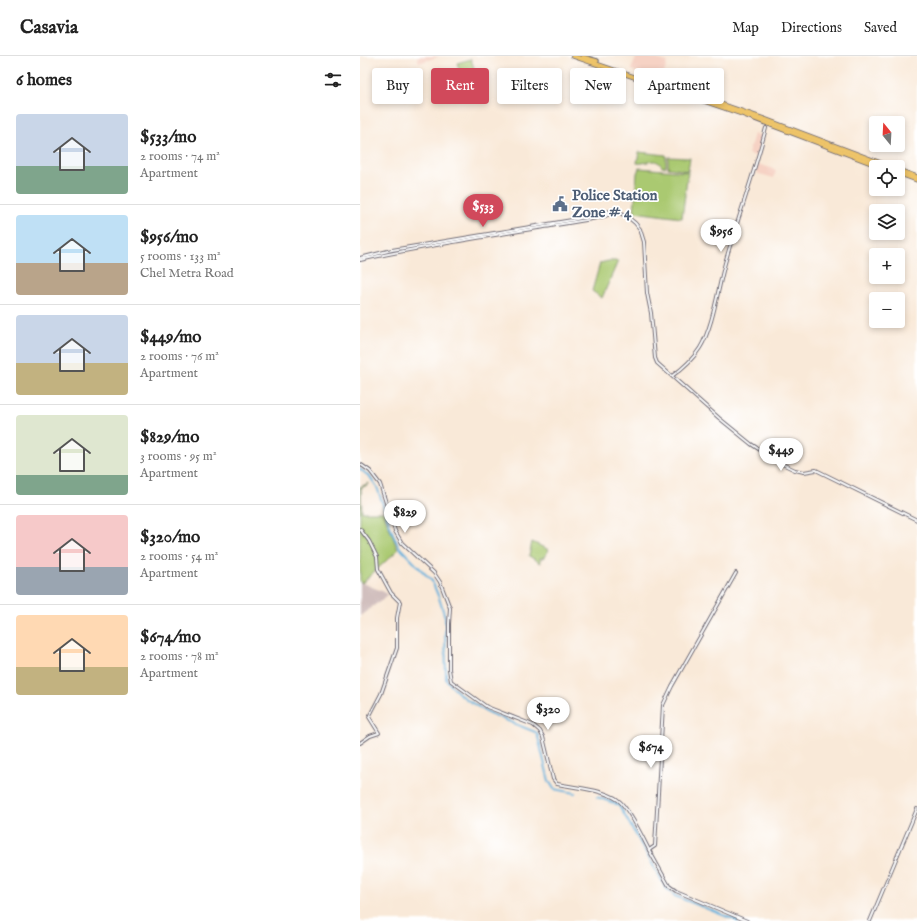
<!DOCTYPE html>
<meta charset="utf-8">
<style>
body{margin:0;font-family:"IM FELL English",serif;background:#f2f2f2;color:#222;height:100vh;display:flex;flex-direction:column;font-size:15px;white-space:nowrap}
*{box-sizing:border-box;margin:0}
p{font-size:13px;color:#767676}
.icon{flex:none;width:22px;height:22px;fill:none;stroke:currentColor;stroke-width:2;stroke-linecap:round;stroke-linejoin:round}
.map{position:relative;flex:1;overflow:hidden}
.sheet{display:flex;flex-direction:column;background:#fff;width:360px}
.sheet>*{flex:none}
.banner{position:absolute;left:12px;top:12px;width:380px;height:36px;display:flex;gap:8px}
.needle{width:26px;rotate:342deg}
.controls{position:absolute;left:509px;top:60px;display:grid;gap:8px}
.controls a{display:grid;place-items:center;width:36px;height:36px;border-radius:4px;background:#fff;box-shadow:0 2px 6px #0003;font-size:20px}
.price{position:absolute;translate:-50% -34px;padding:0 9px;border-radius:14px;background:#fff;color:#222;font-size:13px;line-height:26px;filter:drop-shadow(0 1px 2px #0008)}
.price::after{content:'';position:absolute;left:50%;top:24px;width:12px;height:9px;margin-left:-6px;background:inherit;clip-path:polygon(0 0,100% 0,50% 100%)}
.price.on{background:#d1495b;color:#fff}
ul{padding:0;list-style:none}
li{display:flex;align-items:center;gap:12px;height:100px;padding:0 16px}
li+li{border-top:1px solid #e0e0e0}
li span{display:grid;place-items:center;flex:none;width:112px;height:80px;border-radius:4px;color:#555}
li>.icon{margin-inline-start:auto}
span .icon{width:48px;height:48px;fill:#fffc;stroke-width:1}
li b{font-size:17px}
h2{display:flex;justify-content:space-between;align-items:center;height:48px;padding:0 16px;font-size:17px}
.pill{padding:0 14px;border-radius:4px;background:#fff;box-shadow:0 2px 6px #0003;font-size:14px;line-height:36px}
.pill.on{background:#d1495b;color:#fff}
header{display:flex;align-items:center;gap:24px;box-sizing:border-box;height:56px;padding:0 20px;background:#fff;border-bottom:1px solid #e0e0e0}
header strong{font-size:19px}
nav{display:flex;gap:22px;margin-inline-start:auto;font-size:14px}
main{display:flex;flex:1;min-height:0}
.map>svg:first-child{display:block}
.built{fill:#f6d2c4}
.industrial{fill:#d1bfbe}
.green{fill:#aac971;stroke:#667656}
.lines{fill:none;stroke-linecap:round;stroke-linejoin:round}
.canal{stroke:#62b0dc;stroke-width:2}
.minor-casing{stroke:#6d6872;stroke-width:4}
.highway-casing{stroke:#6d6872;stroke-width:5.5}
.minor{stroke:#fff;stroke-width:2}
.highway{stroke:#eec469;stroke-width:3.5}
.labels{text-anchor:middle;stroke-width:3.5;stroke-linejoin:round;paint-order:stroke}
.service-label{font-size:15px;font-weight:bold;fill:#4e5e75;stroke:#fff;text-anchor:start}
</style>
<header>
<strong>Casavia</strong>
<nav><a>Map</a><a>Directions</a><a>Saved</a></nav>
</header>
<main>
<section class="sheet">
<h2>6 homes<svg class="icon" aria-label="filters" viewBox="0 0 24 24"><path d="M4 7h16M4 17h16"/><circle cx="9" cy="7" r="2"/><circle cx="15" cy="17" r="2"/></svg></h2>
<ul>
<li><span style="background:linear-gradient(#c9d6e8 65%,#7fa58c 0)"><svg class="icon" aria-label="home" viewBox="0 0 24 24"><path d="M3 11l9-7 9 7M6 9v11h12V9"/></svg></span><div><b>$533/mo</b><p>2 rooms · 74 m²</p><p>Apartment</p></div></li>
<li><span style="background:linear-gradient(#bfe0f5 60%,#b9a48a 0)"><svg class="icon" aria-label="home" viewBox="0 0 24 24"><path d="M3 11l9-7 9 7M6 9v11h12V9"/></svg></span><div><b>$956/mo</b><p>5 rooms · 133 m²</p><p>Chel Metra Road</p></div></li>
<li><span style="background:linear-gradient(#c9d6e8 60%,#c2b280 0)"><svg class="icon" aria-label="home" viewBox="0 0 24 24"><path d="M3 11l9-7 9 7M6 9v11h12V9"/></svg></span><div><b>$449/mo</b><p>2 rooms · 76 m²</p><p>Apartment</p></div></li>
<li><span style="background:linear-gradient(#dfe7d0 75%,#7fa58c 0)"><svg class="icon" aria-label="home" viewBox="0 0 24 24"><path d="M3 11l9-7 9 7M6 9v11h12V9"/></svg></span><div><b>$829/mo</b><p>3 rooms · 95 m²</p><p>Apartment</p></div></li>
<li><span style="background:linear-gradient(#f6c9c9 65%,#9aa5b1 0)"><svg class="icon" aria-label="home" viewBox="0 0 24 24"><path d="M3 11l9-7 9 7M6 9v11h12V9"/></svg></span><div><b>$320/mo</b><p>2 rooms · 54 m²</p><p>Apartment</p></div></li>
<li><span style="background:linear-gradient(#ffd9b3 65%,#c2b280 0)"><svg class="icon" aria-label="home" viewBox="0 0 24 24"><path d="M3 11l9-7 9 7M6 9v11h12V9"/></svg></span><div><b>$674/mo</b><p>2 rooms · 78 m²</p><p>Apartment</p></div></li>
</ul>
</section>
<div class="map">
<svg width="557" height="865" viewBox="0 0 557 865">
<rect width="100%" height="100%" fill="#fff"/>
<filter id="ink" filterUnits="userSpaceOnUse"><feTurbulence type="fractalNoise" baseFrequency=".025" numOctaves="2"/><feDisplacementMap in="SourceGraphic" scale="8" xChannelSelector="R" yChannelSelector="G"/><feConvolveMatrix kernelMatrix="1 2 1 2 8 2 1 2 1" color-interpolation-filters="sRGB"/></filter>
<filter id="wash" filterUnits="userSpaceOnUse"><feTurbulence type="fractalNoise" baseFrequency=".012" numOctaves="4" result="noise"/><feDisplacementMap in="SourceGraphic" scale="16" xChannelSelector="R" yChannelSelector="G"/><feGaussianBlur stdDeviation="0.9" result="paint"/><feColorMatrix in="noise" values="0 0 0 0 0 0 0 0 0 0 0 0 0 0 0 0 0 1.4 0 .05"/><feComposite in="paint" operator="in"/></filter>
<g filter="url(#wash)">
<rect width="100%" height="100%" fill="#f9e9d8"/>
<g class="built">
<polygon points="57,0 80,0 59,7"/>
<polygon points="277,0 285,0 307,6 302,25 271,14"/>
<polygon points="50,18 58,41 45,45 37,22"/>
<polygon points="394,78 403,80 396,100 388,98"/>
<polygon points="398,108 416,114 414,122 396,117"/>
</g>
<polygon class="industrial" points="0,526 24,536 28,539 0,560"/>
<g class="green">
<polygon points="111,3 115,15 102,20 97,7"/>
<path d="M279 96 306 99V111H302C296 99 286 109 277 107Z"/>
<polygon points="308,101 330,102 328,115 308,112"/>
<polygon points="279,112 328,116 322,162 274,156 277,117"/>
<polygon points="248,205 258,205 242,242 232,235 240,207"/>
<polygon points="9,427 9,428 1,432 2,456 23,456 38,494 2,527 0,526 0,431"/>
<polygon points="172,486 189,494 183,502 180,502 180,504 181,507 169,500"/>
</g>
<g class="lines">
<g class="canal">
<path d="M0 413 10 421 17 431 34 481 40 492 72 525 79 542 85 561 86 623C105 651 147 664 177 677L189 725 194 733 215 737"/>
<polyline points="237,741 259,749 306,832 315,840 378,865"/>
</g>
</g>
</g>
<g filter="url(#ink)">
<g class="lines">
<g class="minor-casing">
<g id="minor">
<polyline points="0,202 32,194 212,164 251,155 260,157 269,162 275,167 280,173 284,186 287,237 291,257 295,302 297,307 359,362 391,388 418,406 435,414 444,416 456,414 557,464"/>
<path d="M0 204C63 190 128 180 191 170 204 167 246 163 253 156"/>
<path d="M312 320C322 313 333 303 340 292 353 271 358 232 365 207 378 162 394 118 406 72"/>
<path d="M0 408 10 415 20 428 35 475 42 487 74 517 80 526 90 552 89 568V613L91 625 127 651 173 669 180 675 183 681 193 723 197 728C214 731 245 734 258 744 269 752 283 782 289 794"/>
<polyline points="0,473 9,485 17,501 18,513 31,537 40,546 37,562 37,592 21,638 9,661 19,677 10,680 0,687"/>
<polyline points="376,517 312,630 303,649 295,790 289,794 309,830 316,835 387,865"/>
<polyline points="510,865 557,753"/>
</g>
</g>
<g class="highway-casing">
<g id="highway">
<polyline points="213,0 382,58 522,111"/>
<polyline points="223,1 237,5"/>
<polyline points="297,26 404,63 531,111"/>
<polyline points="538,114 557,121"/>
<polyline points="538,117 557,124"/>
</g>
</g>
<use href="#minor" class="minor"/>
<use href="#highway" class="highway"/>
</g>
</g>
<defs>
<g id="civic-bare" transform="scale(1.2)"><path d="M-.6-6.5H3V-4.5H.6V-3L4-1V1h2V6H-6V1h2V-1L-.6-3ZM-1.2 2.5V6h2.4V2.5Z" fill="#5c6f8a" stroke="#fff" stroke-width="2.5" paint-order="stroke"/></g>
</defs>
<g fill-rule="evenodd">
<use href="#civic-bare" x="200" y="148"/>
</g>
<g class="labels">
<g class="service-label">
<text x="212" y="144">Police Station<tspan x="212" dy="17">Zone # 4</tspan></text>
</g>
</g>
</svg>
<div class="controls">
<a><svg class="needle" viewBox="-14 -14 28 28"><path d="M0-13l5 13h-10z" fill="#e53935"/><path d="M0 13l5-13h-10z" fill="#767676"/></svg></a>
<a><svg class="icon" aria-label="locate" viewBox="0 0 24 24"><circle cx="12" cy="12" r="6"/><path d="M12 2v4M12 18v4M2 12h4M18 12h4"/></svg></a>
<a><svg class="icon" aria-label="layers" viewBox="0 0 24 24"><path d="M12 4l9 5-9 5-9-5zM3 14l9 5 9-5"/></svg></a>
<a>+</a>
<a>−</a>
</div>
<b class="price on" style="left:123px;top:172px">$533</b>
<b class="price" style="left:361px;top:197px">$956</b>
<b class="price" style="left:421px;top:416px">$449</b>
<b class="price" style="left:45px;top:478px">$829</b>
<b class="price" style="left:188px;top:675px">$320</b>
<b class="price" style="left:291px;top:713px">$674</b>
<div class="banner">
<a class="pill">Buy</a>
<a class="pill on">Rent</a>
<a class="pill">Filters</a>
<a class="pill">New</a>
<a class="pill">Apartment</a>
</div>
</div>
</main>
